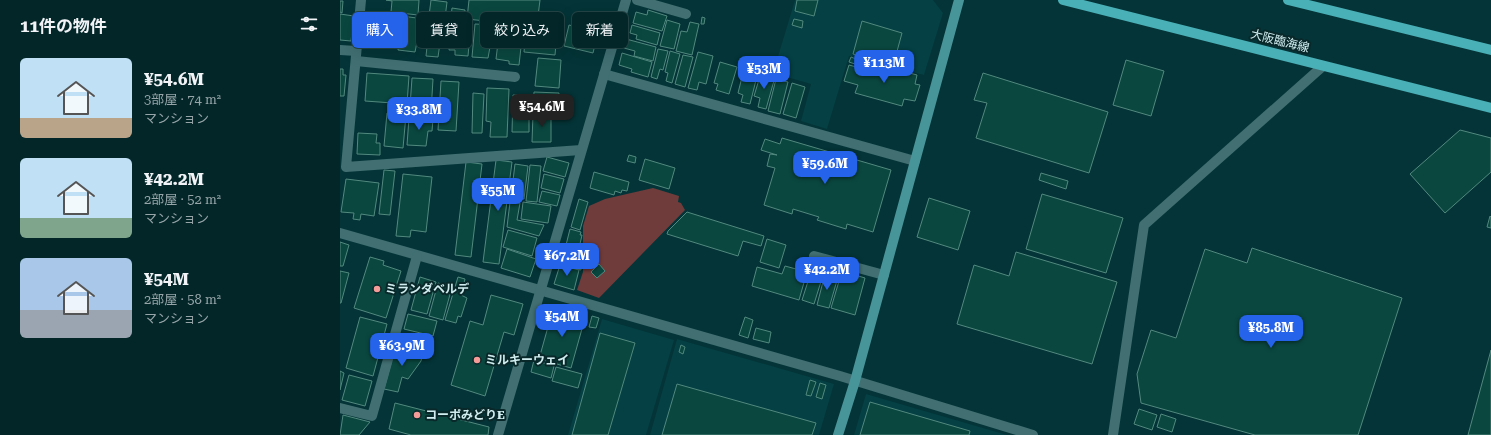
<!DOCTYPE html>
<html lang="ja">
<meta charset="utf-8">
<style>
body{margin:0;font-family:"Roboto Serif","Noto Sans JP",serif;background:#113335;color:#f1f3f6;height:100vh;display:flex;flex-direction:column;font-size:15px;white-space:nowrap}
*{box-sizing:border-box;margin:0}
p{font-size:13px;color:#97a5a8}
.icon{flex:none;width:22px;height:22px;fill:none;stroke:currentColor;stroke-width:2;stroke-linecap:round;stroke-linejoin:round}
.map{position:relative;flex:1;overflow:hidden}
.drawer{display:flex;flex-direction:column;background:#032729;width:340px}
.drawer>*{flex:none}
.guide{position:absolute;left:12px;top:12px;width:380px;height:36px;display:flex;gap:8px}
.price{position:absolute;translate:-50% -34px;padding:0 9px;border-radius:8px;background:#2563eb;color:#fff;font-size:13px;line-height:26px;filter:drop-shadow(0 1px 2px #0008)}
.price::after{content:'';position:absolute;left:50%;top:24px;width:12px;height:9px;margin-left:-6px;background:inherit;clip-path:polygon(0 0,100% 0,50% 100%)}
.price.on{background:#222;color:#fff}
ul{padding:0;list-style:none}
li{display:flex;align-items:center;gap:12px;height:100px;padding:0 20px}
li span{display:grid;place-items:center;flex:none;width:112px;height:80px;border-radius:6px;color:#555}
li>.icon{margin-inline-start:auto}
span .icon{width:48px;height:48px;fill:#fffc;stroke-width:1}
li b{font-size:17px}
h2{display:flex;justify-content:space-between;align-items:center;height:48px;padding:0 20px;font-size:17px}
.tag{padding:0 14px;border-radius:6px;background:#032729;box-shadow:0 4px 16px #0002,0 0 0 1px #244446;font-size:14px;line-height:36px}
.tag.on{background:#2563eb;color:#fff}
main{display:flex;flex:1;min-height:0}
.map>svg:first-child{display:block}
.built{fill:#044044}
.green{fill:#703c3b}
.building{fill:#0a473f;stroke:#52897f}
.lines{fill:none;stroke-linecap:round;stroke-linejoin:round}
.lane{stroke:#416f72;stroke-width:10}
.street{stroke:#416f72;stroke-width:10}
.secondary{stroke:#479499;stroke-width:10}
.primary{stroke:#49b0b7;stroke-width:10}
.poi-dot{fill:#f59b98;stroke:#09282a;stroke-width:1.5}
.labels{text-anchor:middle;stroke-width:4;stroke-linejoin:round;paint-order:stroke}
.street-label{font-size:12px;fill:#d1edef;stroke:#09282a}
.poi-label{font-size:12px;font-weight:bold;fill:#d1edef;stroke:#09282a;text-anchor:start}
</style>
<main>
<section class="drawer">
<h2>11件の物件<svg class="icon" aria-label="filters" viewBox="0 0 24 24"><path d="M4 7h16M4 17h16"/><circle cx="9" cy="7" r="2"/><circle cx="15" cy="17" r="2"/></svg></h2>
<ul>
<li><span style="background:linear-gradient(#bfe0f5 75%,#b9a48a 0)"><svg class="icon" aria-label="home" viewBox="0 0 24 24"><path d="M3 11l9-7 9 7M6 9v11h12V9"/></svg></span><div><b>¥54.6M</b><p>3部屋 · 74 m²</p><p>マンション</p></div></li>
<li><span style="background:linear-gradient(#bfe0f5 75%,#7fa58c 0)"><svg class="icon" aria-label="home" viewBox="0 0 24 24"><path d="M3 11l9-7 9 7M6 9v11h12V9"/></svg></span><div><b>¥42.2M</b><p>2部屋 · 52 m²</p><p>マンション</p></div></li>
<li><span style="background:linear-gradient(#a9c7e8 65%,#9aa5b1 0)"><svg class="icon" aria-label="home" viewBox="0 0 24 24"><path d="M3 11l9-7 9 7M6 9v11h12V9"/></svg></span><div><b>¥54M</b><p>2部屋 · 58 m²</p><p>マンション</p></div></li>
</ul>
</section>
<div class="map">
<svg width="1151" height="435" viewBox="0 0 1151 435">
<rect width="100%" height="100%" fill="#043437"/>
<g class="built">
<polygon points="455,0 593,0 603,13 584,75 509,56 487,129 461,121 471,84 433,73"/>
<polygon points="262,319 334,340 306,435 228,435"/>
<polygon points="337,339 494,384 479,435 310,435"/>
<polygon points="526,394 667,435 514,435"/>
</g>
<polygon class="green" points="313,188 339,196 338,202 341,203 345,210 259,298 237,290 243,272 243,226 249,206 265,199"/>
<g class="building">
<polygon points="46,0 79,0 78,15 51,12 52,1"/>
<polygon points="91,0 107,2 105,18 89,16"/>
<polygon points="129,0 200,0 198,16 192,15 191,26 127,19"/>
<polygon points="457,0 478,0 474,16 455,11"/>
<polygon points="0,1 3,1 2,13 0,12"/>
<polygon points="112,8 125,10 124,19 111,17"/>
<polygon points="308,10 327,16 322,31 293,23 296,12 307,15"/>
<polygon points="33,13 58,16 57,33 52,33 51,44 35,43 36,34 30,34"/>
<polygon points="0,14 14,16 11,41 0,40"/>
<polygon points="62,16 84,19 81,42 77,42 75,52 58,50"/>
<polygon points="362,17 365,18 364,24 361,24"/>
<polygon points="90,19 108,21 105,44 100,43 98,57 86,56"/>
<polygon points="454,19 463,21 462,28 452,25"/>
<polygon points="327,20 340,24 334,49 320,46"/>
<polygon points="112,21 131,23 128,56 115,55 115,50 109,50"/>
<polygon points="522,21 562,33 553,66 513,54"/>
<polygon points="350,22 359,24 352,55 336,51 341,31 347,32"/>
<polygon points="135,24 154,25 148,58 132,57"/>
<polygon points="229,25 258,32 253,53 224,46"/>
<polygon points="292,25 320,33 317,45 296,39 297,35 290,33"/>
<polygon points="160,26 183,29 179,65 169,64 169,61 156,59"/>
<polygon points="186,30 217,33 215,55 184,52"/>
<polygon points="286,39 316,47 313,61 294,56 295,51 284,48"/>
<polygon points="318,49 328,51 323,70 320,69 317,79 311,77"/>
<polygon points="330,51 340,54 332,83 326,81 328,73 325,72"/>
<polygon points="358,52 373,56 366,84 359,82 357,90 348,88"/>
<polygon points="282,53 312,62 308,77 291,72 292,69 279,65"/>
<polygon points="343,55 353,57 345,87 335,84"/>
<polygon points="511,57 516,59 515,64 509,62"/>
<polygon points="198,58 221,60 219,88 195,86"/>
<polygon points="786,60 824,71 811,116 773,105"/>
<polygon points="380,62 397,67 389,94 376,90 378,84 374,83"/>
<polygon points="537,64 577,75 575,84 580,85 575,101 564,99 562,106 515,93 518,85 504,81 509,65 535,72"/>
<polygon points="0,69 3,69 3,75 6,75 4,96 0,96"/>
<polygon points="404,69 418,72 410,104 401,102 403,95 398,93"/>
<polygon points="27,73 69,76 67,104 25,101"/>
<polygon points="421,73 435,77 426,109 418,107 420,98 414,96"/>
<polygon points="643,73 768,112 749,173 636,138 647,103 634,100"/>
<polygon points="72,78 93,79 91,112 78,111 78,107 70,106"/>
<polygon points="436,79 448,82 440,114 428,111"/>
<polygon points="101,81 119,82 116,131 98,130"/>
<polygon points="452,83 465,87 456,118 443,114"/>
<polygon points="147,88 169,89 167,137 150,137 151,122 146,121"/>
<polygon points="194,92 219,93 218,111 193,109"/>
<polygon points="133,93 144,94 142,133 132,133"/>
<polygon points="173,95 183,95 183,100 189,100 189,132 172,132"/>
<polygon points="47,113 66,115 63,148 44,146"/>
<polygon points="193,114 211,114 211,142 192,142"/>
<polygon points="69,118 93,119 92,131 88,131 86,146 67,145"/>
<polygon points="1120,130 1151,138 1151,172 1105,213 1070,174"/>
<polygon points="18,133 37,134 36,143 40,143 40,155 17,154"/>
<polygon points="442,138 551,170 533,232 507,224 506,229 477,220 479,217 453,209 452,214 424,205 435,168 427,166 430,154 437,155 421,150 425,139 440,144"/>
<polygon points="289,155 296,157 295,163 287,161"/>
<polygon points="207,157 229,163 225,177 203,171"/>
<polygon points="305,159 335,168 329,189 299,180"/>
<polygon points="156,160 172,162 159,264 143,262"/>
<polygon points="126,162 142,164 131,257 115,255"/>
<polygon points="175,164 188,166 184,199 171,197"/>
<polygon points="190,165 201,166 197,202 186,201"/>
<polygon points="44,170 55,171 50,215 39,214"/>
<polygon points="254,172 289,182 287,191 282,190 281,193 275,191 274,195 250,188"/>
<polygon points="701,173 728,181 726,189 699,180"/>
<polygon points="63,174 92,177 86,232 71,230 70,237 56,236"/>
<polygon points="204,174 224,179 220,193 201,188"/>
<polygon points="6,179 39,183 34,216 21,214 20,220 13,219 14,213 1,212"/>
<polygon points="202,191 220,195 217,206 199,202"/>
<polygon points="702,194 783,218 766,273 686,249"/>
<polygon points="589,198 630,211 618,250 577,237"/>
<polygon points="239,199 248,202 240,230 231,227"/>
<polygon points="170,202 180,203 177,220 204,225 199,236 167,227"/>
<polygon points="183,202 211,206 208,223 181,219"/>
<polygon points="347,212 424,236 421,246 403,241 398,256 327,234 328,231"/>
<polygon points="1150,216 1151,217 1151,228 1147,227"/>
<polygon points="230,229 241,232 240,235 242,235 238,253 225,249"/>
<polygon points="168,230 197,238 192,256 163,247"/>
<polygon points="427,239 446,245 439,268 420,262"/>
<polygon points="0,242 9,245 3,266 0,266"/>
<polygon points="912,248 1062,298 1018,435 915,435 801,403 797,374 811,330 836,338 865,249 907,263"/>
<polygon points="167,249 196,259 190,277 161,268"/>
<polygon points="223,251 240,256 241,270 219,264"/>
<polygon points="676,252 777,282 752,364 617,324 634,265 669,276"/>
<polygon points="30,257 44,261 43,265 61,271 46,318 14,308"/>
<polygon points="259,264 265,271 257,278 251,272"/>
<polygon points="220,265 239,270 234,290 214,284"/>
<polygon points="445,266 467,272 459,300 412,286 417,267 442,274"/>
<polygon points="0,271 9,273 1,303 0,303"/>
<polygon points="502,271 525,278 515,315 491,308"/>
<polygon points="471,272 483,275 474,304 462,300"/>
<polygon points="485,274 498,277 489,308 477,305"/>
<polygon points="80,277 96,282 87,314 71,310"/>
<polygon points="118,277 125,279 121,295 127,298 121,317 118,316 116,323 105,320"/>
<polygon points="98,283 112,287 103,320 89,316"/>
<polygon points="151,295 183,304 174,335 164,332 145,396 111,385 130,321 143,325"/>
<polygon points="213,309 245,318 231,368 199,359"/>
<polygon points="68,314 97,321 93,336 64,329"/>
<polygon points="252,316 259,318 256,328 249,327"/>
<polygon points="20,317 47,324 33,376 6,368"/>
<polygon points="405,317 413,320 408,338 399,335"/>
<polygon points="416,328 431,332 429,343 413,339"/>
<polygon points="260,333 295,343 268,435 232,435"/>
<polygon points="56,345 83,352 81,361 68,379 62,377 58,392 44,389"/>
<polygon points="341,345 345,347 343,354 339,352"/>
<polygon points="1151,350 1151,435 1128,435"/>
<polygon points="194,360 214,366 211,378 191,372"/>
<polygon points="216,367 242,374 238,388 212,381"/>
<polygon points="0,371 4,373 0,390"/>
<polygon points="9,375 32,381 25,406 2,400"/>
<polygon points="470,380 476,382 471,396 466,395"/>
<polygon points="480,383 486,385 482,399 476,397"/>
<polygon points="337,384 476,423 472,435 322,435"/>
<polygon points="530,402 630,431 629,435 520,435"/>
<polygon points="55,403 149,427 148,435 71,435 49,429"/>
<polygon points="799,409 817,415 812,430 794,424"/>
<polygon points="821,414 836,419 832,432 817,427"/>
<polygon points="3,415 30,422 19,435 0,435"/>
</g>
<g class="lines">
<g class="lane">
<polyline points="297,0 346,14"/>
<polyline points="474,256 544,275"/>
</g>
<g class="street">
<polyline points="21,0 6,167 241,150"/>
<polyline points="0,50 16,51"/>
<polyline points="16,61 175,77"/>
<polyline points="264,74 575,161"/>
<polyline points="0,233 500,376 693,435"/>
<polyline points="0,408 32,416 77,256"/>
<polyline points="158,435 286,0"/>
<polyline points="773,435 804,225 983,66"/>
</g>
<polyline class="secondary" points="498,435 515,381 619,0"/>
<g class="primary">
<polyline points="723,0 1151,108"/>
<polyline points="948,0 1151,50"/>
</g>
</g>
<g class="poi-dot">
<circle cx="37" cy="289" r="4"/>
<circle cx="137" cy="360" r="4"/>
<circle cx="77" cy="415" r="4"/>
</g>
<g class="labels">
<g class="street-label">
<text transform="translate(940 41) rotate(14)" y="4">大阪臨海線</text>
</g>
<g class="poi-label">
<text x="45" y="293">ミランダベルデ</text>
<text x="145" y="364">ミルキーウェイ</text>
<text x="85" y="419">コーポみどりE</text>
</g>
</g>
</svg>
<b class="price" style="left:544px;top:84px">¥113M</b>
<b class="price" style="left:424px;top:90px">¥53M</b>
<b class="price on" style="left:202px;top:128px">¥54.6M</b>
<b class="price" style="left:79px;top:131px">¥33.8M</b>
<b class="price" style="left:485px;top:185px">¥59.6M</b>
<b class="price" style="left:158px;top:212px">¥55M</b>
<b class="price" style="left:227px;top:277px">¥67.2M</b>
<b class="price" style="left:487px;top:291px">¥42.2M</b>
<b class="price" style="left:222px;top:338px">¥54M</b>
<b class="price" style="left:931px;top:349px">¥85.8M</b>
<b class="price" style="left:62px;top:367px">¥63.9M</b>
<div class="guide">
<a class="tag on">購入</a>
<a class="tag">賃貸</a>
<a class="tag">絞り込み</a>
<a class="tag">新着</a>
</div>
</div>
</main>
